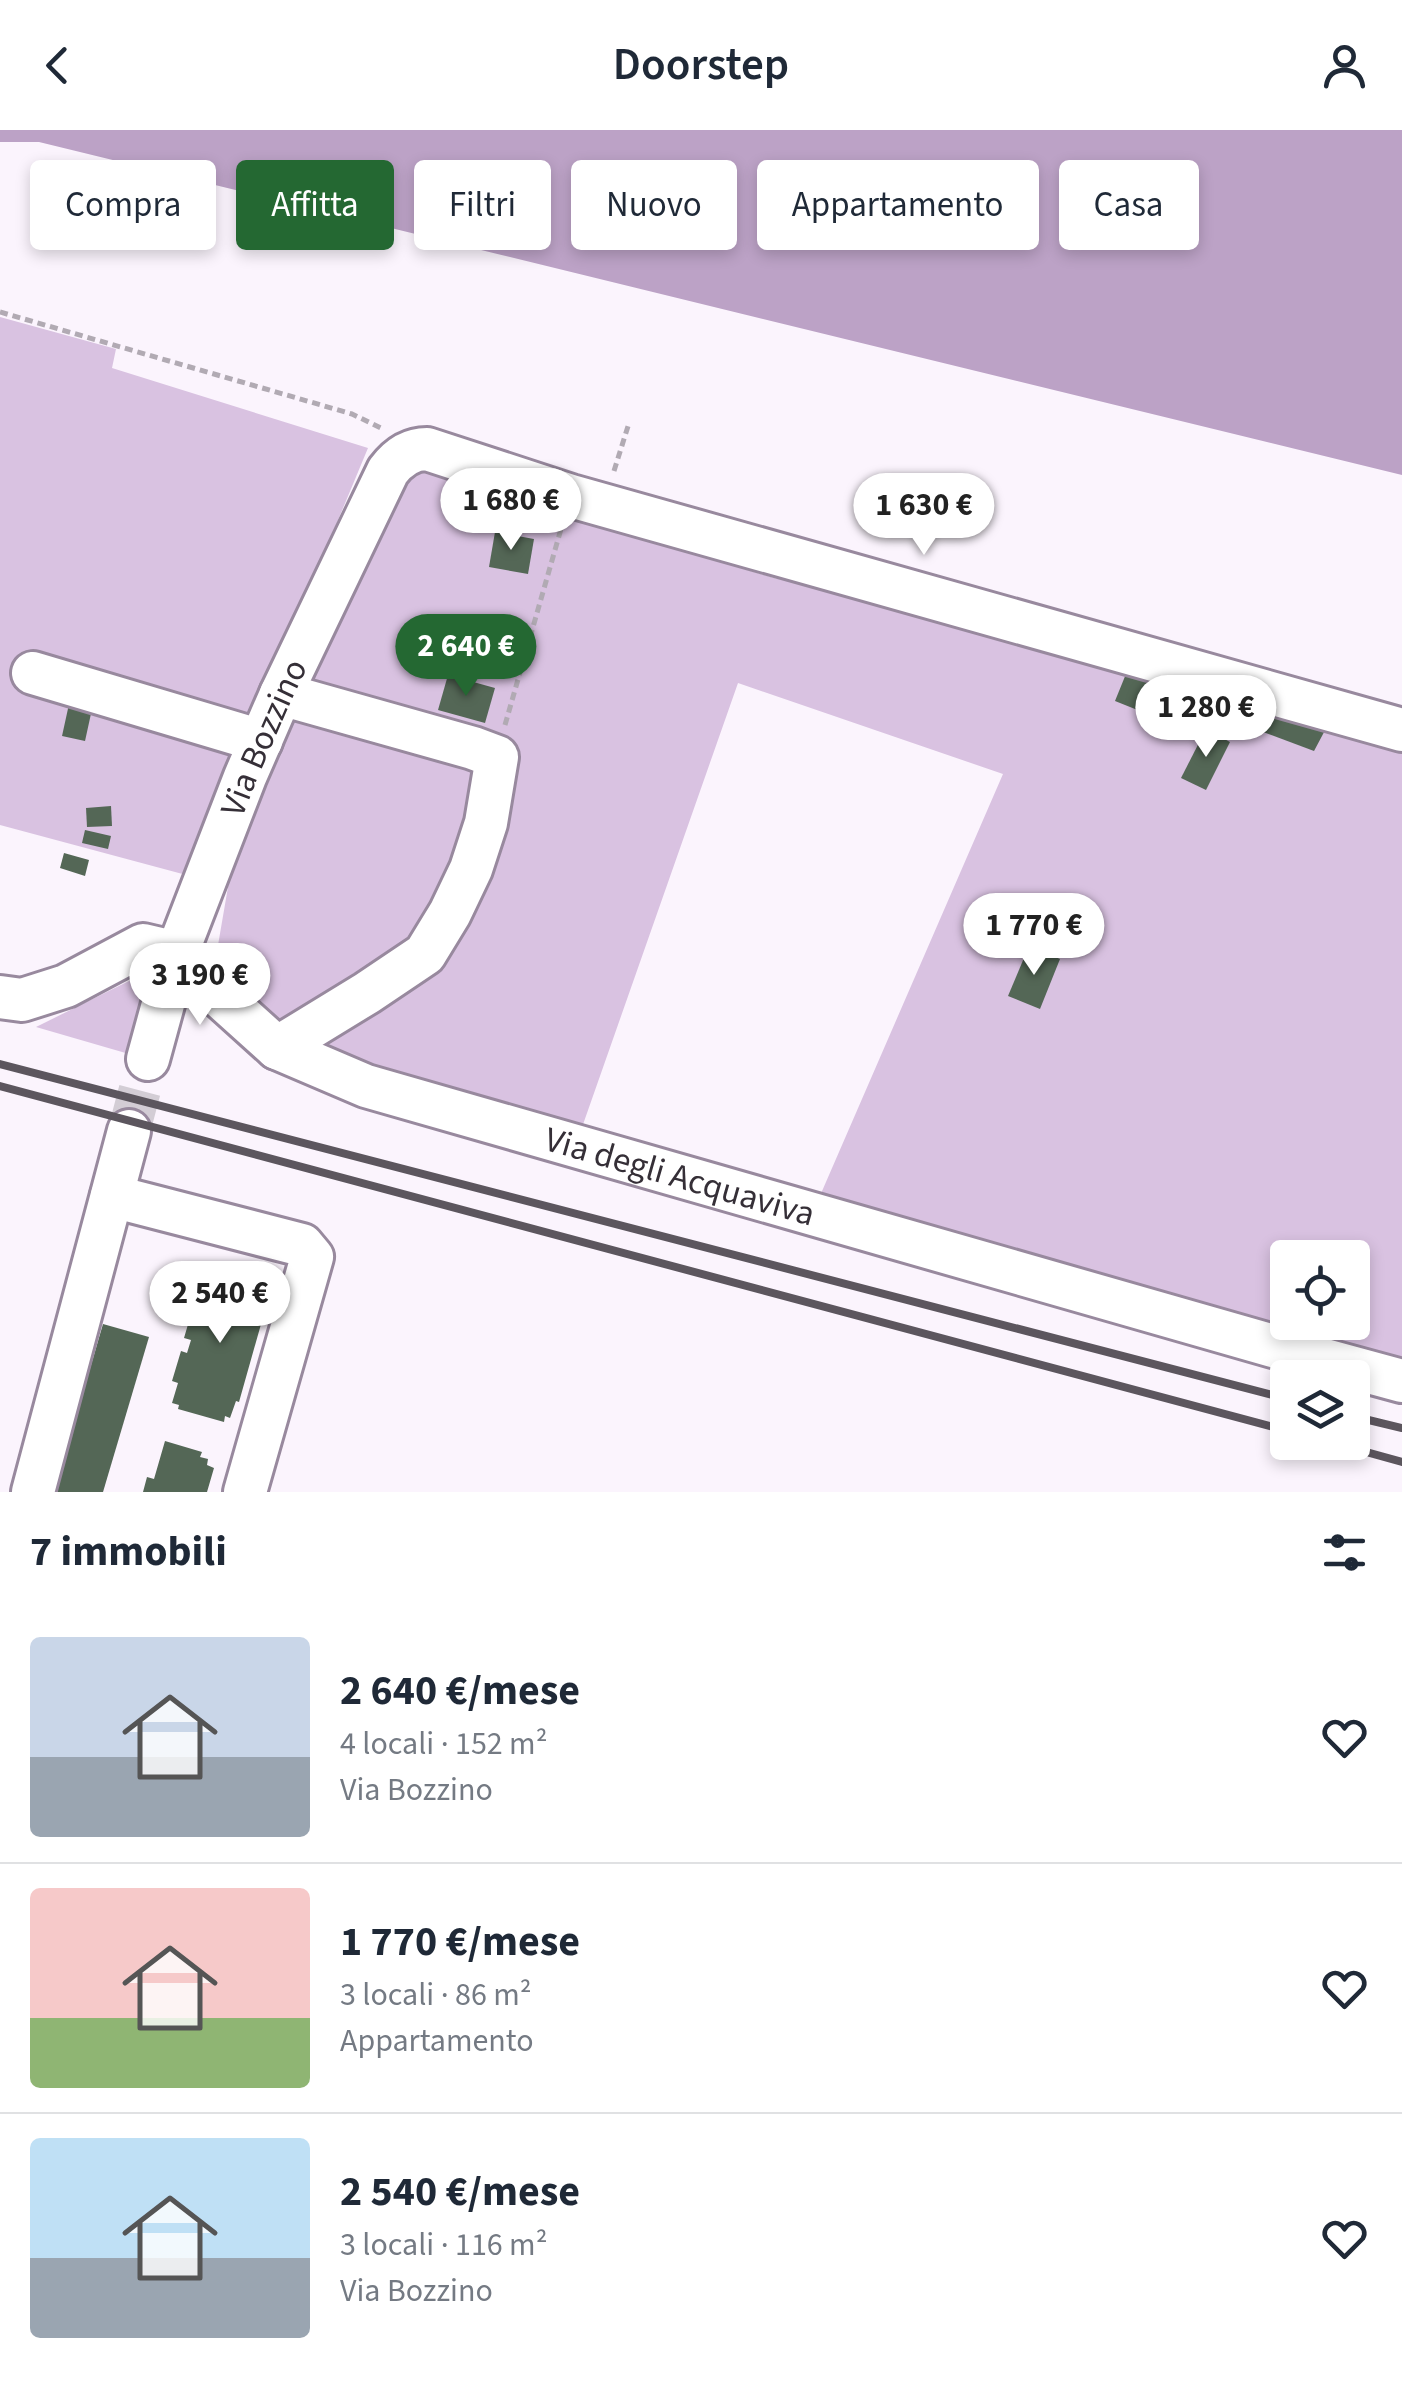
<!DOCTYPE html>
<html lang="it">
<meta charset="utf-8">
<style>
body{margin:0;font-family:"Source Sans 3",sans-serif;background:#f2f2f3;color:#1f2937;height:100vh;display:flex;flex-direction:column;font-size:38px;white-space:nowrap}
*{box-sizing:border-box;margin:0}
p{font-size:32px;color:#747a83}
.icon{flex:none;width:55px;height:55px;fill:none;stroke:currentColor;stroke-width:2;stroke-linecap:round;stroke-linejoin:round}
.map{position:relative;height:1362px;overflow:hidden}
.panel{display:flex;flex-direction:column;background:#fff;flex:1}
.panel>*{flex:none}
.hud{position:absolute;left:30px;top:30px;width:1342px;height:90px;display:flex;gap:20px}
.buttons{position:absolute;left:1270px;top:1110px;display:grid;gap:20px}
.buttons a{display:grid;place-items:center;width:100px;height:100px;border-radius:10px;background:#fff;box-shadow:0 5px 15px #0003;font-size:50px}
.price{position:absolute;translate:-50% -85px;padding:0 22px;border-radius:35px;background:#fff;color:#222;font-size:32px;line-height:65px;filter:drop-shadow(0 2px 5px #0008)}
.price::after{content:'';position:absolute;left:50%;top:60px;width:30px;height:22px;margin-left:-15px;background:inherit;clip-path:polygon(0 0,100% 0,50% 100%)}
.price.on{background:#246832;color:#fff}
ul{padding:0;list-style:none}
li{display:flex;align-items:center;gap:30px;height:250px;padding:0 30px}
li+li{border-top:2px solid #e0e1e3}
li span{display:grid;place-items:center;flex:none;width:280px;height:200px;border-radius:10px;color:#555}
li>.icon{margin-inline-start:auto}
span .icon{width:120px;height:120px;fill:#fffc;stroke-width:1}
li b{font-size:42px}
h2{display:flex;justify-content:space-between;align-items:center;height:120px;padding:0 30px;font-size:42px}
.tag{padding:0 35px;border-radius:10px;background:#fff;box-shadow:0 5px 15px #0003;font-size:35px;line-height:90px}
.tag.on{background:#246832;color:#fff}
header{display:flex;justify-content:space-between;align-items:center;height:130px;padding:0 30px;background:#fff;font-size:45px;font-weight:600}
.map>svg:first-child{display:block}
.green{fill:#d9c2e1;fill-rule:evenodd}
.water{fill:#bca2c6}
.building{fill:#546756}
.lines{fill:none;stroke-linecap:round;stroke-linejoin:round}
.minor-tunnel{stroke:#d3cdd5;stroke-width:42;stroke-dasharray:42 21;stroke-linecap:butt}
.minor-casing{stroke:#98899e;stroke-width:48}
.path{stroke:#b1aab3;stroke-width:5;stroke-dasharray:8 5;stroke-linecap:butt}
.minor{stroke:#fff;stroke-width:42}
.rail{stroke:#5c565e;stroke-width:8}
.labels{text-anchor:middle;stroke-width:10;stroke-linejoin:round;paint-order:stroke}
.street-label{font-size:35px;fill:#352f37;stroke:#fff}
</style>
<header><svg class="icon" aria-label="back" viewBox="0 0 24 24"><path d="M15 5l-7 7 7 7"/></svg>Doorstep<svg class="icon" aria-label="person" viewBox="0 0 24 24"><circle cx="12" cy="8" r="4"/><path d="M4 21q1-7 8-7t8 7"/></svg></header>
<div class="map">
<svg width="1402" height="1362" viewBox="0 0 1402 1362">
<rect width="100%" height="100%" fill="#fbf4fd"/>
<g class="green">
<polygon points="0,187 116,219 112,238 368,318 190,746 0,695"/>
<path d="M423 330 565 384 774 448 1064 508 1402 606V1231L816 1075 1003 644 738 553 580 1003 436 964 279 901 217 821 239 693 400 349ZM1288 1128H1352V1192H1288Z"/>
<polygon points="131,850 147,858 129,924 36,897"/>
</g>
<polygon class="water" points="0,0 1402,0 1402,345 39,12 0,12"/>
<g class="building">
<polygon points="495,402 534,409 528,444 489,437"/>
<polygon points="1130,534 1205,564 1190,601 1115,571"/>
<polygon points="448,545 495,558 485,593 438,580"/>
<polygon points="1276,571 1331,589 1314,621 1263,602"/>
<polygon points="69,574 92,579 85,611 62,606"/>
<polygon points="1206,599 1230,612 1206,660 1181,648"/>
<polygon points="111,676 112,696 87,697 86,678"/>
<polygon points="85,700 111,706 108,719 82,713"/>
<polygon points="64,723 89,730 85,746 60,738"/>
<polygon points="1029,816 1060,829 1040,879 1008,866"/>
<polygon points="223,1136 266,1147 258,1179 265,1180 239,1272 236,1271 230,1288 225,1286 224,1292 178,1279 179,1275 172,1273 178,1253 172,1251 181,1221 187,1223 191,1210 184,1208 194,1174 201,1177 204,1164 214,1166"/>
<polygon points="103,1194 149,1207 103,1362 54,1362"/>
<polygon points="165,1311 202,1322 200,1327 208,1329 207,1335 214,1338 207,1362 143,1362 147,1347 154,1349"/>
</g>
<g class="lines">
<polyline class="minor-tunnel" points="129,1001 148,929"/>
<g class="minor-casing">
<g id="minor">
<polyline points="33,543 261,611"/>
<path id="s1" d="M0 867 22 870 66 856 143 815 177 823 206 854 277 918 366 956 1273 1216 1402 1251"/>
<polyline points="277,918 367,863 425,824 450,783 471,739 486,693 497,627 473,618 281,564"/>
<path id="s2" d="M148 929 177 823 245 647 281 564 388 341C397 329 410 319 427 319L571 366 1402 600"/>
<polyline points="112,1066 302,1115 312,1127 245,1362"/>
<polyline points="33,1362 129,1001"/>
</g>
</g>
<g class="path">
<polyline points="0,182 352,284 383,299"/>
<polyline points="614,341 629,293"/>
<polyline points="505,595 561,399"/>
</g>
<use href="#minor" class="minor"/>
<g class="rail">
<polyline points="0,934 1288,1269"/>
<polyline points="0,956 1288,1301"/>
<polyline points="1352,1286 1402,1298"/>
<polyline points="1330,1312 1402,1332"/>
</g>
</g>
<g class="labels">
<g class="street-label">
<text dy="12" stroke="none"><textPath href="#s2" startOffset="342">Via Bozzino</textPath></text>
<text dy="12" stroke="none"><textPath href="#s1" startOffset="752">Via degli Acquaviva</textPath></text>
</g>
</g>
</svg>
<div class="buttons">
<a><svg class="icon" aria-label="locate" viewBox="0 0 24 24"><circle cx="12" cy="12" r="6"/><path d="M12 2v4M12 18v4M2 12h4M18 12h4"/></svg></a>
<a><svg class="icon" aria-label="layers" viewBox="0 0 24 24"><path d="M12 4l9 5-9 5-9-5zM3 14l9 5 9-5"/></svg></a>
</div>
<b class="price" style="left:511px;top:423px">1 680 €</b>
<b class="price" style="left:924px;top:428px">1 630 €</b>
<b class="price on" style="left:466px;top:569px">2 640 €</b>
<b class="price" style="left:1206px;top:630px">1 280 €</b>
<b class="price" style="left:1034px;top:848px">1 770 €</b>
<b class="price" style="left:200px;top:898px">3 190 €</b>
<b class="price" style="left:220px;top:1216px">2 540 €</b>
<div class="hud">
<a class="tag">Compra</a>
<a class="tag on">Affitta</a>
<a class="tag">Filtri</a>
<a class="tag">Nuovo</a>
<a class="tag">Appartamento</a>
<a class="tag">Casa</a>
</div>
</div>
<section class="panel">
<h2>7 immobili<svg class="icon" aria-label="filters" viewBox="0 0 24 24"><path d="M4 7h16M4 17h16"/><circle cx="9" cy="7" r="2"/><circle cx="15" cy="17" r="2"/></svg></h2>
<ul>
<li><span style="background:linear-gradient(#c9d6e8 60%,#9aa5b1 0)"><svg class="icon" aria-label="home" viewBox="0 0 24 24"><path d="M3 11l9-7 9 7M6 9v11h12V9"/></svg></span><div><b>2 640 €/mese</b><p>4 locali · 152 m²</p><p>Via Bozzino</p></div><svg class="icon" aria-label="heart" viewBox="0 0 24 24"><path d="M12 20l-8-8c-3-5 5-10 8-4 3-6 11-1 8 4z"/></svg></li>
<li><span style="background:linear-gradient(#f6c9c9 65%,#8fb573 0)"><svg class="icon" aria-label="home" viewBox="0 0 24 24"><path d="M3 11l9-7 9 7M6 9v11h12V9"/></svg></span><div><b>1 770 €/mese</b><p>3 locali · 86 m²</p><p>Appartamento</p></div><svg class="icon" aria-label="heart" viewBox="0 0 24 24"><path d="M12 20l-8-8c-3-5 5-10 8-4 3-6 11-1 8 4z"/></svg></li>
<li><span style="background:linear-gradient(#bfe0f5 60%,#9aa5b1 0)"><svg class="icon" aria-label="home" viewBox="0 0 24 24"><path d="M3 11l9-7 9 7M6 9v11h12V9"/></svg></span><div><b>2 540 €/mese</b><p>3 locali · 116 m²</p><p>Via Bozzino</p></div><svg class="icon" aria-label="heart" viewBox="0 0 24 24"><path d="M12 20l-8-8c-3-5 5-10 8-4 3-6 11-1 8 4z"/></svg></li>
</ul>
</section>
